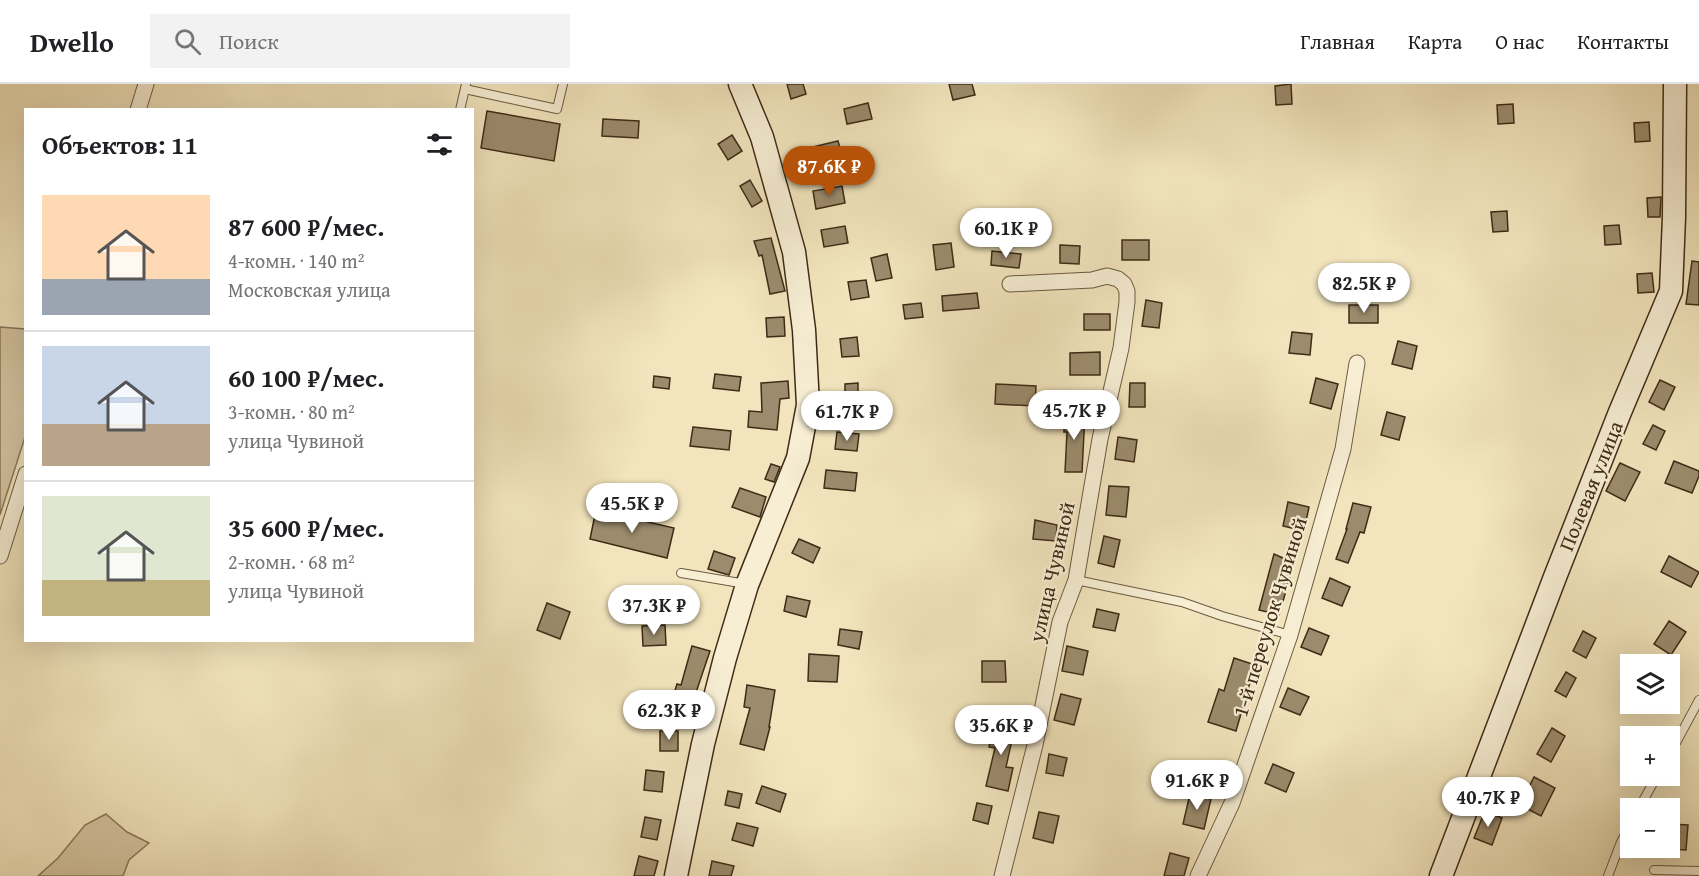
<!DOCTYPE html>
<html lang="ru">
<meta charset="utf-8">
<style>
body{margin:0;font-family:"Gentium Book Plus",serif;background:#f2f2f2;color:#202124;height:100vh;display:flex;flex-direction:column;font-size:22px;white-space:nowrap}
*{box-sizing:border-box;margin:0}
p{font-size:20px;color:#757577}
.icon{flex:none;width:33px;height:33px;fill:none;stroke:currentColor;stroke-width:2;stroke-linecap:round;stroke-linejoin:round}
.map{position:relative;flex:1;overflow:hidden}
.side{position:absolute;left:24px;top:24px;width:450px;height:534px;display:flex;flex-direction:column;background:#fff;border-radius:0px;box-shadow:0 6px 24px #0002}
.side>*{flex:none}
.fabs{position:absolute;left:1620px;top:570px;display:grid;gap:12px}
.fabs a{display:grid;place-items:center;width:60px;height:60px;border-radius:0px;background:#fff;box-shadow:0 6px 24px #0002;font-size:30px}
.price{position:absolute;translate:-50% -51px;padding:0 14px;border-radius:21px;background:#fff;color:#222;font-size:20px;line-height:39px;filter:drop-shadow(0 2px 3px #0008)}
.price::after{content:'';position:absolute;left:50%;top:36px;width:18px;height:14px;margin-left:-9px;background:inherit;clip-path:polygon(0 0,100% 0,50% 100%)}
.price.selected{background:#b45309;color:#fff}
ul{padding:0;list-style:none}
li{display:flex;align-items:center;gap:18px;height:150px;padding:0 18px}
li+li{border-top:2px solid #e0e0e0}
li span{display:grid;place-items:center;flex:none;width:168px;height:120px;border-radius:0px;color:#555}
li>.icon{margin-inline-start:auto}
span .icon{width:72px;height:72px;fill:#fffc;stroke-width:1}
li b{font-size:26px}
h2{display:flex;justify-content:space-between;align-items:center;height:72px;padding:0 18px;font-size:26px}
header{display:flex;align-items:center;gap:36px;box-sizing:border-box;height:84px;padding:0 30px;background:#fff;border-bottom:2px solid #e0e0e0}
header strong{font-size:28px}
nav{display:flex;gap:33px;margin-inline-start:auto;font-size:21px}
.search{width:420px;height:54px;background:#f2f2f2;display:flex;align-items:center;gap:15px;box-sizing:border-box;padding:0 21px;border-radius:0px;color:#757577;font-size:22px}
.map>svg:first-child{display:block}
.green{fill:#d4c5a1;stroke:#8a785c;stroke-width:1.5}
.building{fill:#9c8c6d;stroke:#3f2b16;stroke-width:1.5}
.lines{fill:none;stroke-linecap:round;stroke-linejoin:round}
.lane-casing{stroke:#6c5a40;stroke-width:10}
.street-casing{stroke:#6c5a40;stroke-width:17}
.secondary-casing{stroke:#3f2b16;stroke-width:25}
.lane{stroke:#f7eed4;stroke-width:8}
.street{stroke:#f7eed4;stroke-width:15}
.secondary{stroke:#f7eed4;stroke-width:22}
.labels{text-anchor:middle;stroke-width:4.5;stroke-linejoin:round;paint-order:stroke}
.street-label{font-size:21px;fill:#3f2b16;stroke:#f7eed4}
</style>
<header>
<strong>Dwello</strong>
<div class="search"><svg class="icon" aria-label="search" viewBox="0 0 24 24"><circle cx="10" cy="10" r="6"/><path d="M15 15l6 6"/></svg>Поиск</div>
<nav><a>Главная</a><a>Карта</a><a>О нас</a><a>Контакты</a></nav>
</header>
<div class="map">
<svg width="1699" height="792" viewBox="0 0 1699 792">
<rect width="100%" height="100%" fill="#f2e5bd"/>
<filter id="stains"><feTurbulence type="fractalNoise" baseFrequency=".00333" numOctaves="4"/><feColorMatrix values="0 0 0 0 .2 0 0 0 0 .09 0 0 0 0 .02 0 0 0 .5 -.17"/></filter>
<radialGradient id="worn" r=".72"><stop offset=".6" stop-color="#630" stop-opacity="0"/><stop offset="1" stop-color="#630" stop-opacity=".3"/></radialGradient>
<g class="green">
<polygon points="0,243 25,245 25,353 0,431"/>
<polygon points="106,730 127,748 149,759 129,776 123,792 38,792 58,774 85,741"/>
</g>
<g class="building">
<polygon points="787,0 803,0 806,10 791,15"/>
<polygon points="949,0 972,0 975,11 953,16"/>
<polygon points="1291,0 1292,20 1276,21 1275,2"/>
<polygon points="868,19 872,35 847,40 844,25"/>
<polygon points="1513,20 1514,39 1498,40 1497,21"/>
<polygon points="487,27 560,40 554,77 481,64"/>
<polygon points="603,35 639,37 638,54 602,52"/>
<polygon points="1649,38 1650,57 1635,58 1634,39"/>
<polygon points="732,51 742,67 728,76 718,60"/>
<polygon points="838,57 844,79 805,89 800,66"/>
<polygon points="750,96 762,117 752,123 740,102"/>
<polygon points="842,102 845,119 816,125 813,107"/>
<polygon points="1661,113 1660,133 1648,133 1647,114"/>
<polygon points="1507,127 1508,147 1493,148 1491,128"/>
<polygon points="1619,141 1621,160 1605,161 1604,142"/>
<polygon points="845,142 848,159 824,163 821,146"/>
<polygon points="771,154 785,207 770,210 762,171 759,172 754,157"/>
<rect x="1122" y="156" width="27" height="20"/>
<polygon points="951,159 954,183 936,186 933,161"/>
<polygon points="1060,161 1080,162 1079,180 1060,179"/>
<polygon points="992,167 1021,170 1019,184 991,181"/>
<polygon points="887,170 892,194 876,197 871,174"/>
<polygon points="1692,177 1699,178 1699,221 1686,220"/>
<polygon points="1652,189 1654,208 1638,209 1637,190"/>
<polygon points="866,196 869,213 851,216 848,198"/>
<polygon points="977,209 979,224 943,227 942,212"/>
<polygon points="1146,216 1162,219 1159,244 1142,242"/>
<polygon points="921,219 923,233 905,235 903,221"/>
<rect x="1349" y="221" width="29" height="18"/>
<rect x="1084" y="230" width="26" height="16"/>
<polygon points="784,233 785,252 767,253 766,234"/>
<polygon points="1292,248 1312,250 1310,271 1289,269"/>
<polygon points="857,253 859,272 842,273 840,255"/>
<polygon points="1398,257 1417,262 1412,285 1392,280"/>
<polygon points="1100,268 1100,291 1070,291 1070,269"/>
<polygon points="715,290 741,293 739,307 713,304"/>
<polygon points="654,292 670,294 669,305 653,303"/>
<polygon points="1316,294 1338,300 1331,325 1310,319"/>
<polygon points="1660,296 1675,303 1664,326 1649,318"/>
<polygon points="788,297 789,314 780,315 777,346 748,343 749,327 762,328 761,299"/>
<polygon points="858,299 858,324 845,324 845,300"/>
<polygon points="1130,299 1145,299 1145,323 1129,323"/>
<polygon points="996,300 1036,302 1035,322 995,320"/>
<polygon points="1387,328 1405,333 1399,356 1381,351"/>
<polygon points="1064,329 1085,329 1082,388 1065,388 1067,348 1064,348"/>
<polygon points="1653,341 1665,347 1656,366 1643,360"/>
<polygon points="693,343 731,347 729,366 690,362"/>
<polygon points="837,348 859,350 857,367 835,365"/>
<polygon points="1118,353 1137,356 1134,378 1115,375"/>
<polygon points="1674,377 1699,387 1699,392 1692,409 1665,399"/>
<polygon points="1620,379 1640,388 1625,417 1606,407"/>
<polygon points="771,380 780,383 774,398 765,395"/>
<polygon points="826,386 857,389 855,407 824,404"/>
<polygon points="1109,402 1129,403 1126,433 1106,431"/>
<polygon points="740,404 766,413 760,433 732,423"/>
<polygon points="1288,418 1309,423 1304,447 1283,442"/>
<polygon points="1353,419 1371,423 1364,449 1360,448 1348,479 1336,475 1347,445 1346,445"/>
<polygon points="596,426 674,444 667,474 590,455"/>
<polygon points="1035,436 1057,441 1056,457 1033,455"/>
<polygon points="1104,452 1120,456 1114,483 1098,479"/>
<polygon points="799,455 820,464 813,479 792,469"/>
<polygon points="714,467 735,474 729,491 708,485"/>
<polygon points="1274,470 1294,479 1279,531 1259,526"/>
<polygon points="1669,472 1699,488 1691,503 1661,488"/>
<polygon points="1330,494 1350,503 1342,522 1322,514"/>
<polygon points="787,512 810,517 806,533 784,527"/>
<polygon points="547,519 570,528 560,555 537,546"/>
<polygon points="1097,525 1119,530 1115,547 1093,543"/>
<polygon points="1669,537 1686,548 1671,571 1654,560"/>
<polygon points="665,541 666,561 643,562 642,542"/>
<polygon points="1309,544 1329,552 1321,571 1301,563"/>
<polygon points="840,545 862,548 859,565 838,561"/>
<polygon points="1583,547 1596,554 1586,574 1573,567"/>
<polygon points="692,562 710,567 689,629 670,623 677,600 681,601"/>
<polygon points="1067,562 1088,567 1083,591 1062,587"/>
<polygon points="809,570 839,572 837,598 808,597"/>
<polygon points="1234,574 1255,581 1236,647 1208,638 1219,605 1224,607"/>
<polygon points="982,577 1005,577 1006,598 982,598"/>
<polygon points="1566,588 1576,594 1566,613 1555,607"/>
<polygon points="747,601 775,606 769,643 770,643 764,666 740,660 750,624 744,623"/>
<polygon points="1288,604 1309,613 1300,631 1280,623"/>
<polygon points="1061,610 1081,615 1074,641 1054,636"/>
<polygon points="995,637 1015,642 1006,683 1013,684 1008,707 986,702 995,664 989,663"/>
<polygon points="1552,644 1565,652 1551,678 1537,670"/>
<rect x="660" y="647" width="18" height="20"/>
<polygon points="1049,670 1067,674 1063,692 1046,689"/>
<polygon points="1273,680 1294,689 1286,708 1265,699"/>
<polygon points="646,686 664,688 662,708 644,706"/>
<polygon points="1534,693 1555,704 1541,732 1520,721"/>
<polygon points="762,702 786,710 780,728 756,719"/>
<polygon points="728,707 742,710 739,724 725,721"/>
<polygon points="1190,710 1211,715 1204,745 1183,740"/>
<polygon points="977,719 992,722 988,740 973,736"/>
<polygon points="1485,727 1502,734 1492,761 1474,754"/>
<polygon points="1039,728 1059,732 1053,759 1033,754"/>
<polygon points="645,733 661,736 657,756 641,753"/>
<polygon points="737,739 758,744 753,762 732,756"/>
<polygon points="1670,740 1688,741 1686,766 1670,765"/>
<polygon points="1170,769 1189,774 1184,792 1164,792"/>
<polygon points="639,772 658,777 654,792 634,792"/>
<polygon points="712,777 734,782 731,792 709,792"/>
</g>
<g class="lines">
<g class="lane-casing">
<g id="lane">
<polyline points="465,5 557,25 563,0"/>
<polyline points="460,26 466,0"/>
<polyline points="681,489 746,500"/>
<polyline points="1076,496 1182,518 1222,532 1290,551"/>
<polyline points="1670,670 1699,616"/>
<polyline points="1639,724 1657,692"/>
<polyline points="1654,786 1699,787"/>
<polyline points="1608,792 1621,758 1630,741"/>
</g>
</g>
<g class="street-casing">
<g id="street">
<polyline points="138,26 146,0"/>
<polyline points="0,472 26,390"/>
<polyline points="1002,792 1035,661 1060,538 1076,496 1100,355 1121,264 1127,218 1127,207 1124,200 1118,195 1107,192 1092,196 1010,200"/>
<polyline points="1198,792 1232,719 1290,551 1343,365 1357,279"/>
</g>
</g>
<g class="secondary-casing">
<g id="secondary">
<polyline points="676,792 703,660 725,574 747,501 798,374 808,321 804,246 794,168 762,53 740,0"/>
<polyline points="1441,792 1555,493 1620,328 1671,207 1674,133 1675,0"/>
</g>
</g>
<use href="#lane" class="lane"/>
<use href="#street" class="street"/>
<use href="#secondary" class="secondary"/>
</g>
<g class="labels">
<g class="street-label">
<text transform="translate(1591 402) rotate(-68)" y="7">Полевая улица</text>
<text transform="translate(1052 488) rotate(-77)" y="7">улица Чувиной</text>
<text transform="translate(1270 533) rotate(-73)" y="7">1-й переулок Чувиной</text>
</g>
</g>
<rect width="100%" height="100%" filter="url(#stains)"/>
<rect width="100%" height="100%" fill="url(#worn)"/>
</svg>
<div class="fabs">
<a><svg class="icon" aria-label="layers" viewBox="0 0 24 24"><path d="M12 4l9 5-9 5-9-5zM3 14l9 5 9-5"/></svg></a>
<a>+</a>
<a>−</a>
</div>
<b class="price selected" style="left:829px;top:113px">87.6K ₽</b>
<b class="price" style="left:1006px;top:175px">60.1K ₽</b>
<b class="price" style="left:1364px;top:230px">82.5K ₽</b>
<b class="price" style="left:1074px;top:357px">45.7K ₽</b>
<b class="price" style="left:847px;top:358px">61.7K ₽</b>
<b class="price" style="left:632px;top:450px">45.5K ₽</b>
<b class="price" style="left:654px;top:552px">37.3K ₽</b>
<b class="price" style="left:669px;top:657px">62.3K ₽</b>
<b class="price" style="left:1001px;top:672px">35.6K ₽</b>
<b class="price" style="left:1197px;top:727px">91.6K ₽</b>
<b class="price" style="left:1488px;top:744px">40.7K ₽</b>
<section class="side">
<h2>Объектов: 11<svg class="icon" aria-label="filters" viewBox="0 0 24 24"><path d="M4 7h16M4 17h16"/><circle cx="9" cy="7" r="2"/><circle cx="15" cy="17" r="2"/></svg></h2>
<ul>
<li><span style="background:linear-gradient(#ffd9b3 70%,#9aa5b1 0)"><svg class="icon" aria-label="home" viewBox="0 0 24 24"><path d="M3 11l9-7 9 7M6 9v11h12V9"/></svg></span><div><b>87 600 ₽/мес.</b><p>4-комн. · 140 m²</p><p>Московская улица</p></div></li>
<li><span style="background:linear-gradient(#c9d6e8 65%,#b9a48a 0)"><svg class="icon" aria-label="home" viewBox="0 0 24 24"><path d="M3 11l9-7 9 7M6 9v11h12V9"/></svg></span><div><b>60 100 ₽/мес.</b><p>3-комн. · 80 m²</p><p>улица Чувиной</p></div></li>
<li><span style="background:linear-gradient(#dfe7d0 70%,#c2b280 0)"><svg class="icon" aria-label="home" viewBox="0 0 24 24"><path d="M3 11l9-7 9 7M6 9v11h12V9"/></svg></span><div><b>35 600 ₽/мес.</b><p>2-комн. · 68 m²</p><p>улица Чувиной</p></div></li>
</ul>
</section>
</div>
